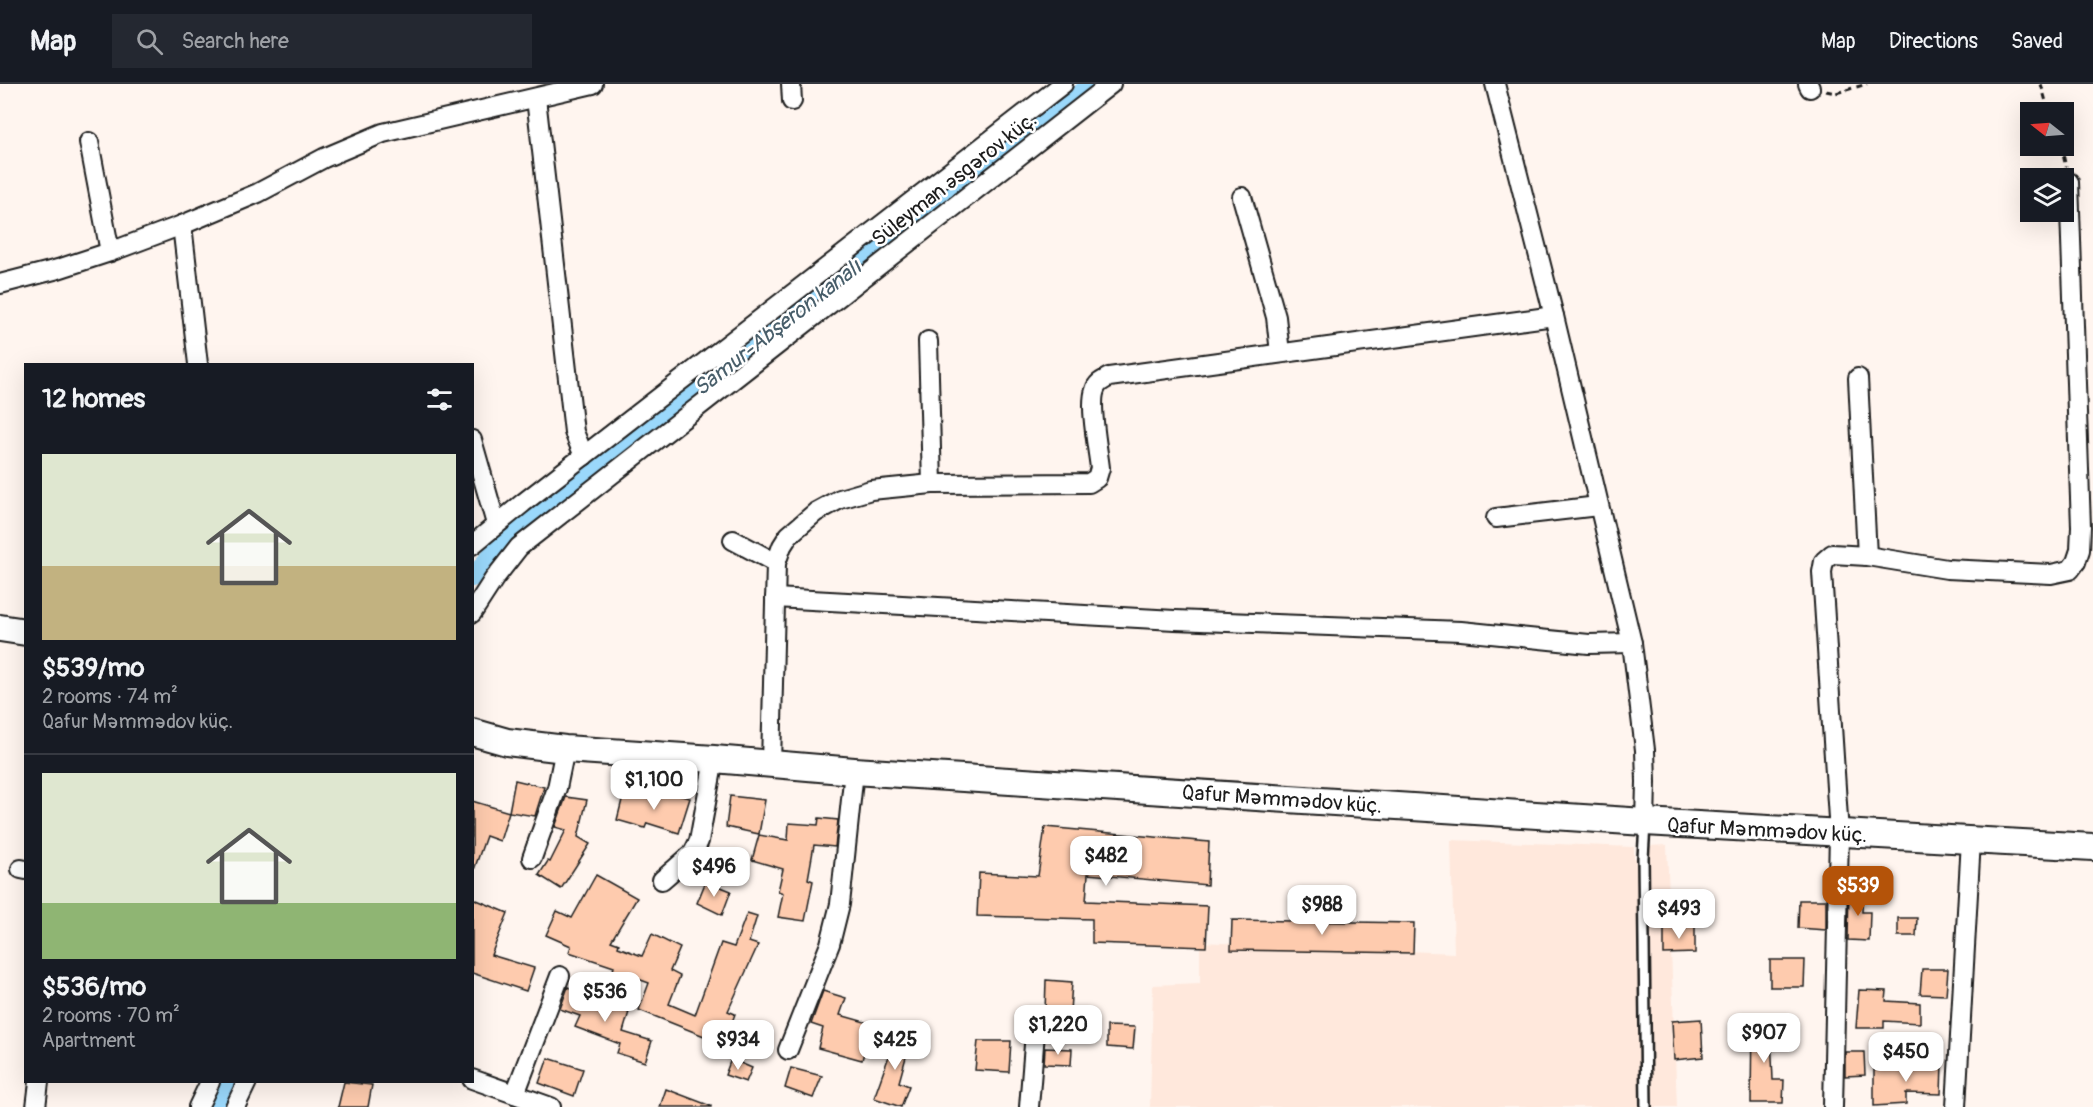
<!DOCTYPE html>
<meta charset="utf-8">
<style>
body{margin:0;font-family:Pangolin,sans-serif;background:#242831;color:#f1f3f6;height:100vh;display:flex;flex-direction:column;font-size:22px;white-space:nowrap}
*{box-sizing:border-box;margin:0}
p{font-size:20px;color:#9ea1a6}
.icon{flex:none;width:33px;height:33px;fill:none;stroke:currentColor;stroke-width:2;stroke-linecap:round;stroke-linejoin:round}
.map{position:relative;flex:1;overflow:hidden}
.details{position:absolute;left:24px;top:279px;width:450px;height:720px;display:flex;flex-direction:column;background:#171b24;border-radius:0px;box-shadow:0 6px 24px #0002}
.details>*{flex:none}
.needle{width:39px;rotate:287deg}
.tools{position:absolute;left:2020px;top:18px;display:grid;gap:12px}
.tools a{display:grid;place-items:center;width:54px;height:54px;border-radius:0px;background:#171b24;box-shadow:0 6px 24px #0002;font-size:30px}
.price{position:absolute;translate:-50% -51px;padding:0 14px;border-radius:12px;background:#fff;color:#222;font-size:20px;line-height:39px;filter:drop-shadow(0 2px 3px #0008)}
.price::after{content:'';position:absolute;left:50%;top:36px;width:18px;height:14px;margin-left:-9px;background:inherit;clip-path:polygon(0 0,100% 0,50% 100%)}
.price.on{background:#b45309;color:#fff}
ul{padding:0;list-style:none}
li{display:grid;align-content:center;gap:12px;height:318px;padding:0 18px}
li+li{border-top:2px solid #363941}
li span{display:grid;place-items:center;height:186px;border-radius:0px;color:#555}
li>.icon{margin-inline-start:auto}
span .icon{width:108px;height:108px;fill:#fffc;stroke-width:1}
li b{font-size:26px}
h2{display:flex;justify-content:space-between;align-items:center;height:72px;padding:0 18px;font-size:26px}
header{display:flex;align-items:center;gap:36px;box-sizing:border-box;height:84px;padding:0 30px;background:#171b24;border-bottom:2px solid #363941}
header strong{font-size:28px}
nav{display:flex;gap:33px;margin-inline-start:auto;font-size:21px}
.search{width:420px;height:54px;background:#242831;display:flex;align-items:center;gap:15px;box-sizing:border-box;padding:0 21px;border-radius:0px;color:#9ea1a6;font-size:22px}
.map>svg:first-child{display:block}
.built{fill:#ffe8dc}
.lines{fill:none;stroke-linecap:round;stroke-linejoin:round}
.canal{stroke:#9ad8fb;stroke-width:16}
.building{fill:#fecbae;stroke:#1c1c1c;stroke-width:1.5}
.lane-casing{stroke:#1c1c1c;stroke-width:14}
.street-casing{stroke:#1c1c1c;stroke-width:22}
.secondary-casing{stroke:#1c1c1c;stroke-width:30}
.path{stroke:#1c1c1c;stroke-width:3;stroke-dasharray:6 4.5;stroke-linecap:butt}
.lane{stroke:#fff;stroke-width:9}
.street{stroke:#fff;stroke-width:18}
.secondary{stroke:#fff;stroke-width:26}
.labels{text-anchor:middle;stroke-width:5;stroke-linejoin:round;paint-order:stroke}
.street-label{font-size:21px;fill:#1c1c1c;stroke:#fff}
.water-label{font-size:22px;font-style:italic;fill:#485e6a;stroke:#fff}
</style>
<header>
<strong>Map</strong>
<div class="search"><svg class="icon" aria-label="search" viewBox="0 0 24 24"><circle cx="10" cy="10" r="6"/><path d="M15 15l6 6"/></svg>Search here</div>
<nav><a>Map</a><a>Directions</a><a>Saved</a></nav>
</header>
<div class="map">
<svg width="2093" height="1023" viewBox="0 0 2093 1023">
<rect width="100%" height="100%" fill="#fff5ef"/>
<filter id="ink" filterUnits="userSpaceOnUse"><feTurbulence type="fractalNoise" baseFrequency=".0167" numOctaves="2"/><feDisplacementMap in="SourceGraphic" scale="12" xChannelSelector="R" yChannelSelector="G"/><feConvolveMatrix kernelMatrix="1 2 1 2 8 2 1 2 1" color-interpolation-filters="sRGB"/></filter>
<g filter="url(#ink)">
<polygon class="built" points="1451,756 1634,763 1634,774 1649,774 1649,762 1667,761 1677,1023 1150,1023 1153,901 1200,899 1200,858 1454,869"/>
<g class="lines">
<g class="canal">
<polyline points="472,495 482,480 500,458 1090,0"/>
<polyline points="216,1023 229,998"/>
</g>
</g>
<g class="building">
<polygon points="515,696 544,703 535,732 509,728"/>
<polygon points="661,707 690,714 679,749 647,739 645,744 617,736 624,708 658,716"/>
<polygon points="730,712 765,716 759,750 726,743"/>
<polygon points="566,713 587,716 578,753 590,760 561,805 539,791 548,777 550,778 566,746 555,743"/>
<polygon points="472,717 509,728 500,757 486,752 474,786 472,785"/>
<polygon points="819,734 838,736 835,763 814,761 808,795 813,797 805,837 778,833 783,809 778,807 783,785 752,776 759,751 788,756 789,739 818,741"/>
<polygon points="1045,743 1209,758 1207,801 1088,790 1086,817 1208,822 1206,863 1092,859 1092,835 977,832 979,789 1038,792"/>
<polygon points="596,791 637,814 611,857 619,860 618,863 642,872 652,850 680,864 670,887 680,892 669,920 695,931 721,859 734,863 747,829 757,832 749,858 758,861 728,927 735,930 724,960 639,926 649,899 613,886 614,883 569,868 571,862 546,851 557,827 572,834"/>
<polygon points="706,797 731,807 722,831 697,819"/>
<polygon points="1849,804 1863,804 1862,828 1870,828 1869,857 1848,856"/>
<polygon points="472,814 508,829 491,871 534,884 526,907 472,889"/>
<polygon points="1799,816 1826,816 1826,846 1798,844"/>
<polygon points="1898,834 1917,834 1916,852 1898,852"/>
<polygon points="1232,836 1414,839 1413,869 1231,866"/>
<polygon points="1695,841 1695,869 1664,870 1664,842"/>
<polygon points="1770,876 1805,876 1804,903 1770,903"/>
<polygon points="1922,885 1948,885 1946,911 1920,910"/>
<polygon points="1046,896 1072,898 1070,928 1045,928"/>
<polygon points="568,903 629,928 623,948 652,957 645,978 617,969 620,960 575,943 580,932 560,925"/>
<polygon points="1859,906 1887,907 1886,917 1920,919 1920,939 1884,937 1884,944 1856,944"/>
<polygon points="823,907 846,914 840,931 872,940 862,976 818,964 823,944 811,940"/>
<polygon points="1770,929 1773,996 1784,996 1783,1019 1751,1019 1752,930"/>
<polygon points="1701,935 1703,973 1674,976 1672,937"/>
<polygon points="1107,942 1135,943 1133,965 1107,963"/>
<polygon points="899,944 913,948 899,998 909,1002 901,1023 874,1014"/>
<polygon points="978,957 1011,957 1009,988 975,986"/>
<polygon points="1045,964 1072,965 1071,981 1044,980"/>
<polygon points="1845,968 1864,968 1865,991 1845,992"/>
<polygon points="548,974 583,985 574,1012 539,999"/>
<polygon points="731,975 752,984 746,998 725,991"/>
<polygon points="1942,979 1941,1010 1906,1009 1906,1020 1874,1022 1874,986"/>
<polygon points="791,984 822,992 813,1014 785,1004"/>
<polygon points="344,998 372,1001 368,1023 338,1023"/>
<polygon points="666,1005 711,1022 711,1023 660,1023"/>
</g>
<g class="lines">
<g class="lane-casing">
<polyline id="lane" points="1645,740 1643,774 1646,1023"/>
</g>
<g class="street-casing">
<g id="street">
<polyline points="791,0 792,17"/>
<polyline points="1495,0 1554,232 1632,559 1645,666 1646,698 1645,738"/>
<polyline points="1808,0 1810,4"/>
<polyline points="536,14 574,348 584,372"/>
<polyline points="89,58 110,168"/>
<polyline points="1242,113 1276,233 1280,269"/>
<polyline points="182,141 198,280"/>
<polyline points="0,200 58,185 110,168 182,141 258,109 324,74 383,49 593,0"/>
<polyline points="928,257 932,400"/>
<polyline points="1858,294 1867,472"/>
<polyline points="472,356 496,440"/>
<polyline points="1496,434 1598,422"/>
<polyline points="733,456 776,479"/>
<polyline points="472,461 523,419 1063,0"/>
<polyline points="775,514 1175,536 1461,547 1589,560 1632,559"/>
<polyline points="472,529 494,495 519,463 1111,0"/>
<path d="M771 680 776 479 782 462 789 451 816 428 840 415 871 406 932 400 1089 399 1097 394 1100 384C1098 366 1089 321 1095 306 1097 299 1102 297 1109 293L1554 232"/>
<polyline points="532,774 557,704 565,665"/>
<polyline points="21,785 26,786"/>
<polyline points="662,796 693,769 699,757 714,675"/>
<polyline points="788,966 830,860 840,820 854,687"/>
<polyline points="472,995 551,1023"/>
<polyline points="515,1010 560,892"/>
<polyline points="36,1023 39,998"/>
<polyline points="198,1023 210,998"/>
<polyline points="235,1023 247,998"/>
<polyline points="1029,1023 1036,936"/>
<polyline points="1833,1023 1839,750 1822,488 1824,477 1832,470 1867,472 1947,485 2051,490 2070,486 2076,478 2080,466 2081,443 2069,98"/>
<polyline points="1956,1023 1971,756"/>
</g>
</g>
<g class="secondary-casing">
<g id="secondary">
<polyline points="0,544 26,548"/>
<polyline points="472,648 507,658 565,665 714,675 854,687 1645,738 2093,763"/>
</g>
</g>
<g class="path">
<polyline points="2041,0 2049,28"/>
<polyline points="1826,7 1836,9 1867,0"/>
<polyline points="2061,62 2066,83"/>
</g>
<use href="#lane" class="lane"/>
<use href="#street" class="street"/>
<use href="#secondary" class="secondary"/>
</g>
</g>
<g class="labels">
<g class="street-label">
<text transform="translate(954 95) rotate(-38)" y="7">Süleyman Əsgərov küç.</text>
<text transform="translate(1282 715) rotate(4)" y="7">Qafur Məmmədov küç.</text>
<text transform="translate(1767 746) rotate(3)" y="7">Qafur Məmmədov küç.</text>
</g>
<g class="water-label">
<text transform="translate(777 243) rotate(-38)" y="8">Samur-Abşeron kanalı</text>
</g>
</g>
</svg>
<div class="tools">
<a><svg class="needle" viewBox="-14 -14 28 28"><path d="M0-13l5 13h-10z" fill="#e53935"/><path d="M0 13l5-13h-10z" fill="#9ea1a6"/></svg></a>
<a><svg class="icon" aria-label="layers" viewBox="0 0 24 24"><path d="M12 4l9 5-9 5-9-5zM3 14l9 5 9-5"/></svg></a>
</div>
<b class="price" style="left:654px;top:727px">$1,100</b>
<b class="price" style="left:1106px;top:803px">$482</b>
<b class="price" style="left:714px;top:814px">$496</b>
<b class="price on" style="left:1858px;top:833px">$539</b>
<b class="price" style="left:1322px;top:852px">$988</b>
<b class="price" style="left:1679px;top:856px">$493</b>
<b class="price" style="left:605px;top:939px">$536</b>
<b class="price" style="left:1058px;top:972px">$1,220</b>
<b class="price" style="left:1764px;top:980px">$907</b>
<b class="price" style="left:738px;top:987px">$934</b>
<b class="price" style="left:895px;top:987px">$425</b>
<b class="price" style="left:1906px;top:999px">$450</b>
<section class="details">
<h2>12 homes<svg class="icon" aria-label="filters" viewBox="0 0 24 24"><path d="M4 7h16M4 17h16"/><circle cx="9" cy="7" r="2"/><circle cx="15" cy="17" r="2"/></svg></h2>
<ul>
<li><span style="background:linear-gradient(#dfe7d0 60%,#c2b280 0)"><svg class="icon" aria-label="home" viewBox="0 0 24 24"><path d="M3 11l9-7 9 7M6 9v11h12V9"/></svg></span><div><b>$539/mo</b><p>2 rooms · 74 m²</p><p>Qafur Məmmədov küç.</p></div></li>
<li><span style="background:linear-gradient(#dfe7d0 70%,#8fb573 0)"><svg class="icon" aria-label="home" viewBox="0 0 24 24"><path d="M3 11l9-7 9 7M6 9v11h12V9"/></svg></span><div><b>$536/mo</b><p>2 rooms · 70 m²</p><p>Apartment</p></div></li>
</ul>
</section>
</div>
